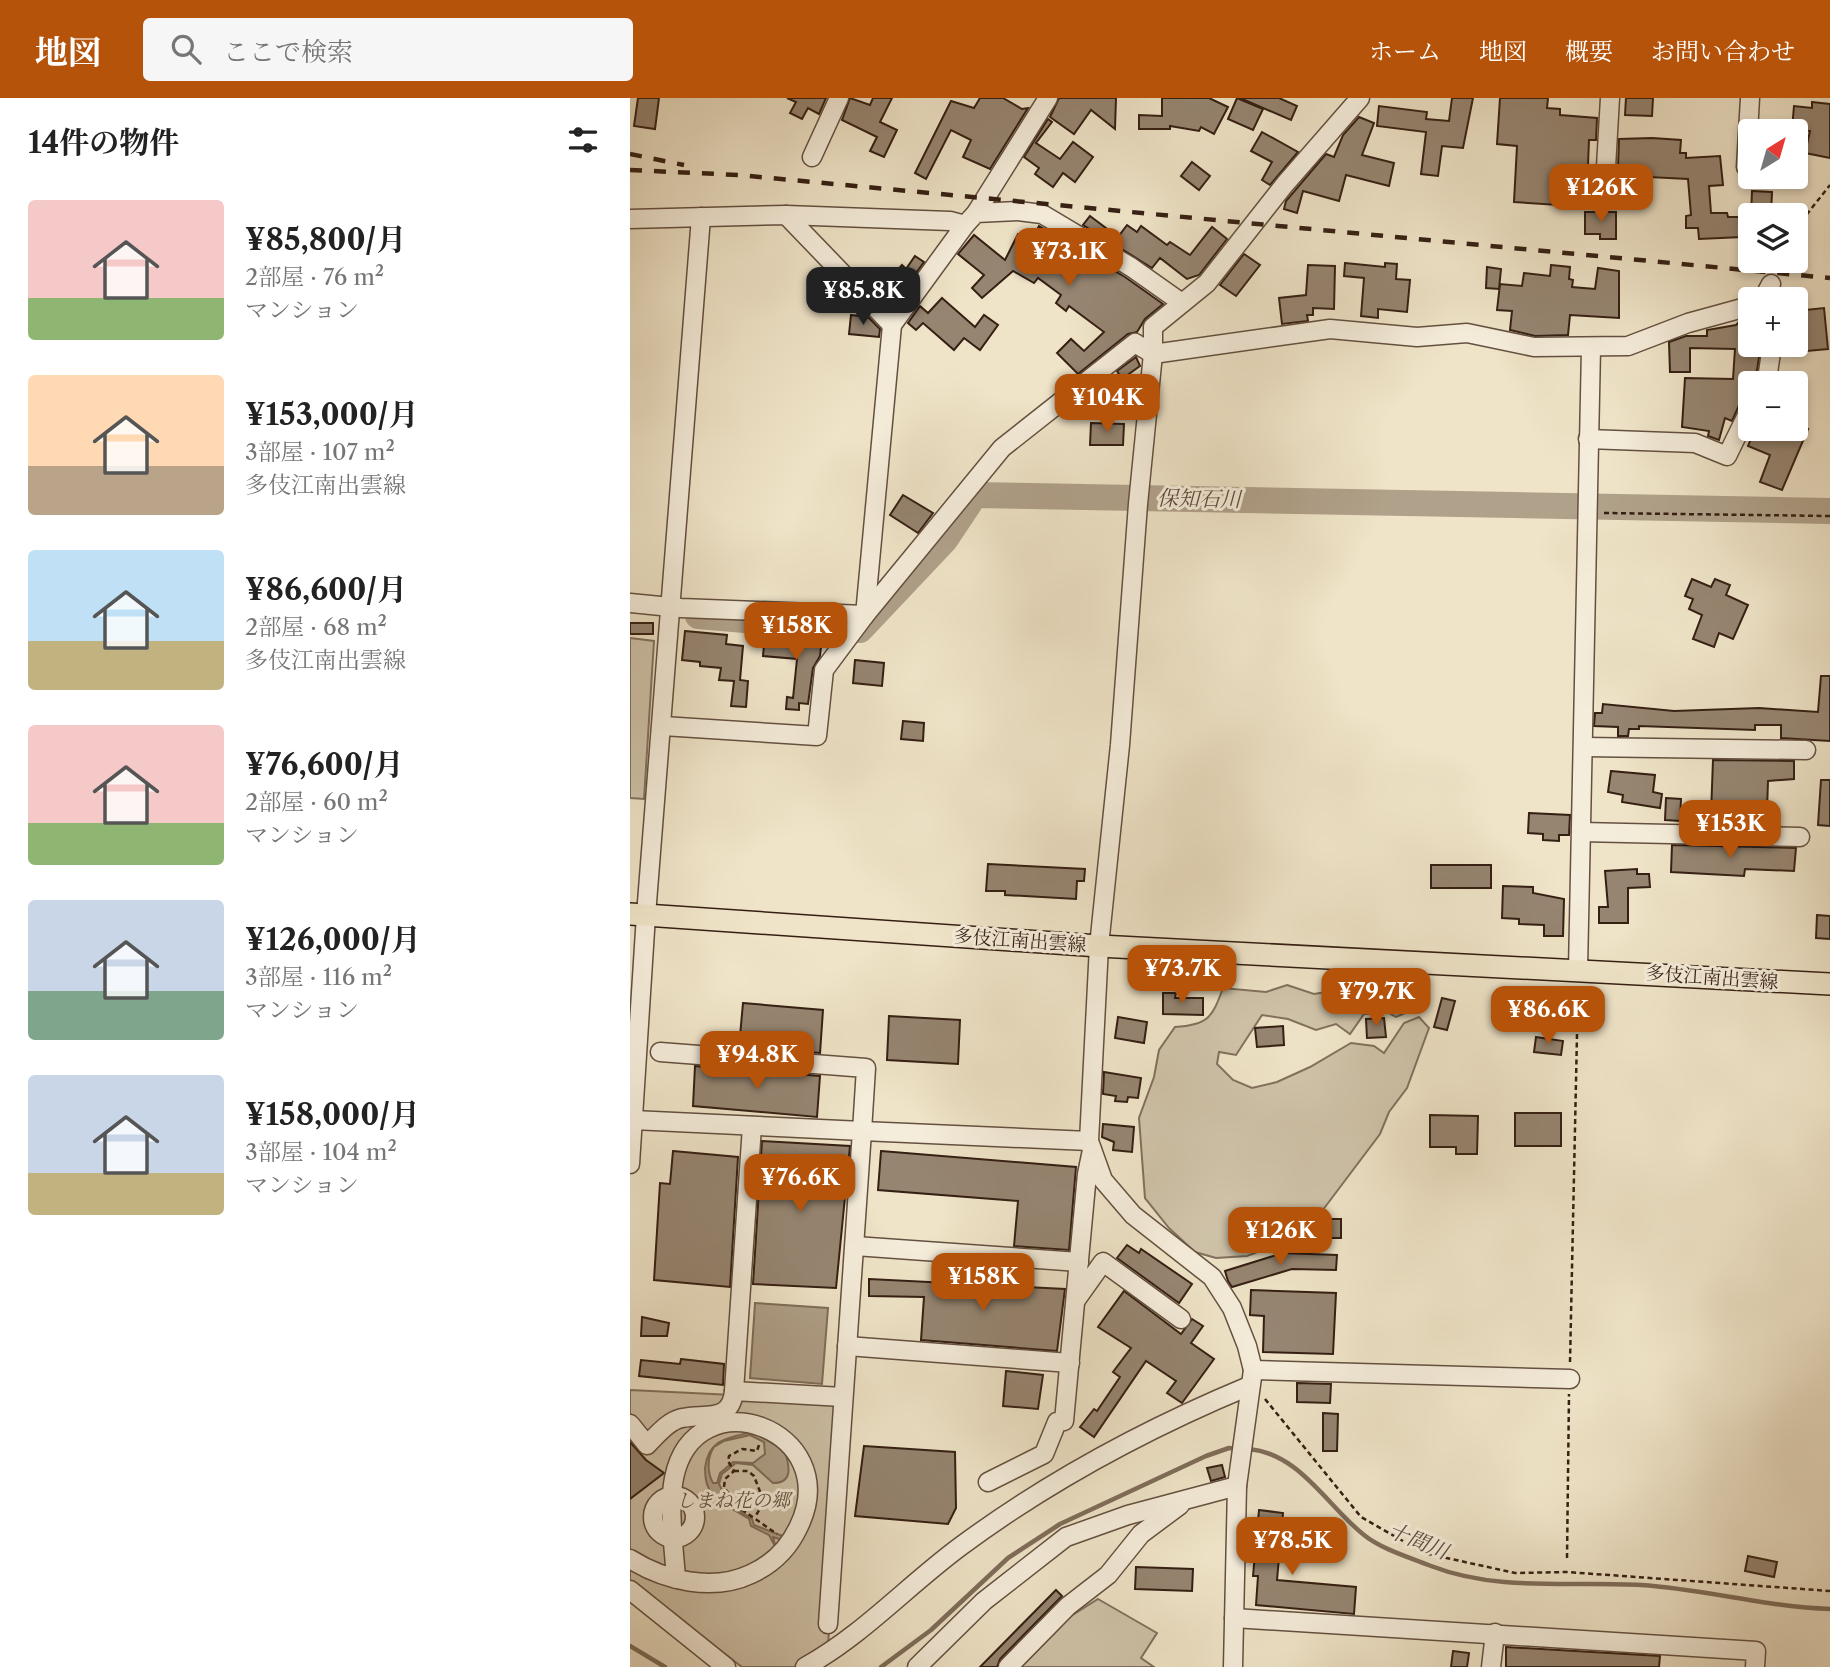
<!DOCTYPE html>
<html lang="ja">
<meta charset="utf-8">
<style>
body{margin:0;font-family:"Libre Caslon Text","Noto Serif JP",serif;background:#f6f6f6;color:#222;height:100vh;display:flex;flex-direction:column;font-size:26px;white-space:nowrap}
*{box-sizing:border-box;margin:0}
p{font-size:23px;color:#767676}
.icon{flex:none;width:38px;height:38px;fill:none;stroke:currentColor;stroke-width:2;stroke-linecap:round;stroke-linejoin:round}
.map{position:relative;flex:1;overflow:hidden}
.drawer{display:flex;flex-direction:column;background:#fff;width:630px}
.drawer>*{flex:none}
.needle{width:46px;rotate:37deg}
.buttons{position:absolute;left:1108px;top:21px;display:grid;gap:14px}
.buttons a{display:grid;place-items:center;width:70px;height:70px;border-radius:7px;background:#fff;box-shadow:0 4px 10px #0003;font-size:35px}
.price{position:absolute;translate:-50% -60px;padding:0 16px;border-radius:14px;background:#b45309;color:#fff;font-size:23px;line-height:46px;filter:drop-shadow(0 2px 4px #0008)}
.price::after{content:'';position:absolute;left:50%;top:42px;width:21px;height:16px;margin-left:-10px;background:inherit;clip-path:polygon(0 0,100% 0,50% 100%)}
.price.selected{background:#222;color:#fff}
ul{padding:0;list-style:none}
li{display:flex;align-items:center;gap:21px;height:175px;padding:0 28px}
li span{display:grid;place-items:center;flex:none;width:196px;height:140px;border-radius:7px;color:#555}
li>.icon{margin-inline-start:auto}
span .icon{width:84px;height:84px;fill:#fffc;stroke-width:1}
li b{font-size:30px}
h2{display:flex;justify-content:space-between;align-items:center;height:84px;padding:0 28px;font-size:30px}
header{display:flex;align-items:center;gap:42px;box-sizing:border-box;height:98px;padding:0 35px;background:#b45309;color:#fff}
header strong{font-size:33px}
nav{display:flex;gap:38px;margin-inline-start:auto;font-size:24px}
.search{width:490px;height:63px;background:#f6f6f6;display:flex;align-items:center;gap:18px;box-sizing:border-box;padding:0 24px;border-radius:7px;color:#767676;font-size:26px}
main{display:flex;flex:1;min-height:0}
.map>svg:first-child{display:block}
.green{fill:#cfc3a9;stroke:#82715e;stroke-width:2}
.water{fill:#b0a18a;stroke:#7f6d5a;stroke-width:2;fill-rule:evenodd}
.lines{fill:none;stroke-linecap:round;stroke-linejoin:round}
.stream{stroke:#7f6d5a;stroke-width:4.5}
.river{stroke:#b0a18a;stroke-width:26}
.building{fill:#968571;stroke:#351f13;stroke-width:2}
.minor-casing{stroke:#645040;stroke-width:21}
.major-casing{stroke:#351f13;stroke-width:24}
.path{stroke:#351f13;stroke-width:2.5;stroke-dasharray:5 3.5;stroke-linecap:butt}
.minor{stroke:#f5eddb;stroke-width:18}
.major{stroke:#efe4c8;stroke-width:21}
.rail{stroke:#351f13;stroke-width:4.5;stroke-dasharray:12 12;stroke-linecap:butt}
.labels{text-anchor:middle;stroke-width:6;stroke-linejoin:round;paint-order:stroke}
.street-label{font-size:19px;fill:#351f13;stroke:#f5eddb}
.park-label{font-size:19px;font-style:italic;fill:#635040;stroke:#f5eddb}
.water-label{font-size:21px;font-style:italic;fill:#604c3d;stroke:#f5eddb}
</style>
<header>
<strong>地図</strong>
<div class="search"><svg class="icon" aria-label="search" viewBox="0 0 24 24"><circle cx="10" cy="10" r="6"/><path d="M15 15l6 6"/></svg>ここで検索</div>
<nav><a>ホーム</a><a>地図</a><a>概要</a><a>お問い合わせ</a></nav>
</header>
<main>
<section class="drawer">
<h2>14件の物件<svg class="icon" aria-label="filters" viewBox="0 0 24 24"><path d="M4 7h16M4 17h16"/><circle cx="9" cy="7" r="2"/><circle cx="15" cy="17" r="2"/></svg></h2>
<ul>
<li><span style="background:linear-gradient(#f6c9c9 70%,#8fb573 0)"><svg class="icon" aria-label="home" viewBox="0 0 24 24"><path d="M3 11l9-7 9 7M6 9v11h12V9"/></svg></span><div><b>¥85,800/月</b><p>2部屋 · 76 m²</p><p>マンション</p></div></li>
<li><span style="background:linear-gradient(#ffd9b3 65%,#b9a48a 0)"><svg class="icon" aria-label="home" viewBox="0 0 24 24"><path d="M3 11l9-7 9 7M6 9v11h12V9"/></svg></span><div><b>¥153,000/月</b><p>3部屋 · 107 m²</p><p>多伎江南出雲線</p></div></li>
<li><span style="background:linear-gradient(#bfe0f5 65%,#c2b280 0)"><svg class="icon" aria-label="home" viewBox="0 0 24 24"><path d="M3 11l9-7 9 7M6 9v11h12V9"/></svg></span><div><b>¥86,600/月</b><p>2部屋 · 68 m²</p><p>多伎江南出雲線</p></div></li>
<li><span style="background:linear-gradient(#f6c9c9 70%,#8fb573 0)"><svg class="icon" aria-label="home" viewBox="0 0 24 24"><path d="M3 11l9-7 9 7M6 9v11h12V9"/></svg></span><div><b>¥76,600/月</b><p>2部屋 · 60 m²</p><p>マンション</p></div></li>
<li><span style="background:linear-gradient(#c9d6e8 65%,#7fa58c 0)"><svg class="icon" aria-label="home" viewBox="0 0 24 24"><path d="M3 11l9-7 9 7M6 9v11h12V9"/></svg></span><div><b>¥126,000/月</b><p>3部屋 · 116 m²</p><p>マンション</p></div></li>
<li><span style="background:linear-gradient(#c9d6e8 70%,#c2b280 0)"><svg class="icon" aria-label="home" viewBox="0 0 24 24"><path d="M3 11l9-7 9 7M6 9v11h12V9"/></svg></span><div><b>¥158,000/月</b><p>3部屋 · 104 m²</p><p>マンション</p></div></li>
</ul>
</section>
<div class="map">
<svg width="1200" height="1569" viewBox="0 0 1200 1569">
<rect width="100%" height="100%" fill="#efe4c8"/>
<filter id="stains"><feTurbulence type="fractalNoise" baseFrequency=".00286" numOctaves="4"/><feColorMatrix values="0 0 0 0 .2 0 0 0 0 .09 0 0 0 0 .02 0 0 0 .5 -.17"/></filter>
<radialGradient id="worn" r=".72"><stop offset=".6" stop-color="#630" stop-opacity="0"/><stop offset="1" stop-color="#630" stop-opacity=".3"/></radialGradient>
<g class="green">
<polygon points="0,540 24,543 14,701 0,700"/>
<path d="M657 887 684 896 720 890 784 894 794 898V907L766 919 757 914 734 916 720 936 706 926 686 932 658 921 632 917 606 957 589 954 587 966 603 982 622 990 647 984 680 969 721 945 744 948 754 955 774 925 789 919 799 930 777 990 759 1014 750 1036 674 1137 617 1158 586 1160 565 1154 539 1130 515 1100 509 1020 524 979 529 952 545 929C578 927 582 920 593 890L636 894Z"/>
<polygon points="0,1292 210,1302 198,1551 166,1569 112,1569 0,1484"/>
<polygon points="468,1501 527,1535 511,1560 524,1569 391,1569 441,1518"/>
</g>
<g class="water">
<polygon points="125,1205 198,1210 192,1286 120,1280"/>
<path d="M118 1335H125L155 1353C159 1367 164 1385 143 1385L123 1367 106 1365 92 1376 89 1386 98 1405 122 1421 124 1427 155 1439 153 1442 143 1439 146 1450 139 1437 121 1428 119 1421C107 1413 91 1406 82 1395 76 1389 75 1377 75 1370 78 1343 95 1340 118 1335ZM120 1337 134 1344 135 1356 123 1365 103 1364 90 1375 87 1385H83C77 1375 77 1359 84 1349L94 1343Z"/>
</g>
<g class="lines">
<g class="stream">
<path d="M617 1351C669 1354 697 1408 734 1437 751 1451 781 1460 801 1468 868 1494 941 1483 1011 1487 1075 1491 1136 1509 1200 1511"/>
<polyline points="0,1548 35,1569"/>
<polyline points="251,1569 301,1532 378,1460 430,1426 576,1358 599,1350 608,1351"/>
</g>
<polyline class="river" points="68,518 230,532 315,442 345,397 1200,413"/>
</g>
<g class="building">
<polygon points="8,0 29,0 25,31 4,28"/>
<polygon points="157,0 196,0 189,16 178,10 172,21 160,15 166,4"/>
<polygon points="220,0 240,7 243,0 262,0 250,24 267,32 254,59 240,53 247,39 212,22"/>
<polygon points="350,0 373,0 392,11 398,10 360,71 333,59 341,42 321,32 296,81 285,75 321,3 344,10"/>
<polygon points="429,0 486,0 485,31 461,12 444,36 420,19"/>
<polygon points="532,0 579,0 598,9 584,36 571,29 569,33 540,28 540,31 509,31 509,17 532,18"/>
<polygon points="607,0 633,11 623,32 598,21"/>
<polygon points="610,0 649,0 667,8 661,22"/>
<polygon points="822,0 843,0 833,50 812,48 808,78 791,76 796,34 747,28 749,8 797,14 796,21 819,23"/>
<polygon points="870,0 918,0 917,10 930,11 930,17 967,20 966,42 959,42 958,67 965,67 966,81 947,80 944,108 884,104 887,48 867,46"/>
<polygon points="996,0 1023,0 1022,18 995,17"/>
<polygon points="1182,4 1200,6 1200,60 1175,55 1180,33 1162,31 1164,8 1182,10"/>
<polygon points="729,19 744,25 732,57 764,65 759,88 716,77 709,103 673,93 667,115 654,111 656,103 696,56 704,59 713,37"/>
<polygon points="418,21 422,24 406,45 430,61 443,44 463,59 445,84 433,75 423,89 405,76 409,70 394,59"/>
<polygon points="632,34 668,54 640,87 632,82 642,64 621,53"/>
<polygon points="1022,40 1051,42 1050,55 1056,55 1056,60 1090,58 1093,87 1079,88 1081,115 1097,115 1098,119 1120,119 1120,134 1112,134 1112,139 1069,141 1068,130 1056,130 1056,118 1061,117 1058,81 1019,79 1019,93 1008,93 1008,99 987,98 989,41"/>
<polygon points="562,64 580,78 569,92 551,78"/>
<polygon points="1122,93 1142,94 1141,117 1121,117"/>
<polygon points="955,114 986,114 986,141 970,141 970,136 955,136"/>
<polygon points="460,118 488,139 497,127 507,134 511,128 537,147 540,144 560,157 582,129 597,141 569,177 557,181 530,160 522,170 453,127"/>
<polygon points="409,128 495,179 533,206 515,221 507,234 498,236 448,276 427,255 441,241 454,253 474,234 439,208 436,213 426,205 431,197 408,180 404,185 383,173 352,200 342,190 354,177 328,156 344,137 375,162 388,136 402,143"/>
<polygon points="614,156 630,167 606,198 590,187"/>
<polygon points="285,158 294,164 261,209 253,202 259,196 252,189 272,167 276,171"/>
<polygon points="715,165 755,169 755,165 767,166 766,181 780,182 777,214 748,211 748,220 731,218 734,180 714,178"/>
<polygon points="678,167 705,168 704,211 683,210 683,217 677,217 678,223 652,226 649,200 676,197"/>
<polygon points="921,167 940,169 939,181 943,182 942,189 965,191 968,170 989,173 989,220 940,217 938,237 905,238 880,232 882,213 867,212 870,186 892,188 894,175 920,178"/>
<polygon points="857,169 871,171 869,191 856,190"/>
<polygon points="312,200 345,229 354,217 368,227 350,252 334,240 324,252 293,225 286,232 278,225 290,208 298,215"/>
<polygon points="1194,210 1198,251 1166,254 1166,213"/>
<polygon points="221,217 238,219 250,231 249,239 219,236"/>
<polygon points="1110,223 1120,223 1120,247 1131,247 1127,272 1120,285 1120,300 1110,305 1102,323 1095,320 1089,342 1078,338 1079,333 1052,329 1055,280 1103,281 1105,251 1060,250 1060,274 1040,274 1039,244 1056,238 1077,238 1077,232 1106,227"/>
<polygon points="506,259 510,268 492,281 487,273"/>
<polygon points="461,325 494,326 493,347 460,347"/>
<polygon points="1125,331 1178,331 1152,392 1130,384 1140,357 1118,348"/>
<polygon points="273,397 303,415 288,435 260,417"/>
<polygon points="1062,481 1081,489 1085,481 1100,487 1096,497 1118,507 1103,541 1089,535 1084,549 1063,541 1072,517 1059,511 1063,501 1055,498"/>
<rect x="0" y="525" width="23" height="11"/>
<polygon points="55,533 97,537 96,546 113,548 110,582 118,583 116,609 101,608 104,583 89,582 91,570 70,568 70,564 52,562"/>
<polygon points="135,536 192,540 190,558 183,570 178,606 169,605 169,612 156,611 157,599 163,600 167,561 133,558"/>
<polygon points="225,562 254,565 252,588 223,585"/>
<polygon points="1191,578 1200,578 1200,643 1151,640 1151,627 1125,627 1125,632 1009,628 1009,631 999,631 998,638 988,638 988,629 964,628 965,615 972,615 973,606 1044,613 1129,610 1188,614"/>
<polygon points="273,623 294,625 293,643 271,641"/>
<polygon points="1083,662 1164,663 1164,681 1138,683 1137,713 1104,712 1103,716 1081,716"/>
<polygon points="981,673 1025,677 1023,694 1032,696 1030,710 992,704 993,697 978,694"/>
<polygon points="1191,682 1200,682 1200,728 1188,727"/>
<polygon points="1036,700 1051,701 1050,723 1035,722"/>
<polygon points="899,715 940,717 939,737 929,737 929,743 913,742 913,736 898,735"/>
<polygon points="1042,747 1166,750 1164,773 1115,771 1114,778 1041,774"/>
<polygon points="358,766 455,771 454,783 447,783 446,801 375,797 375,793 356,793"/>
<rect x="801" y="767" width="60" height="23"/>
<polygon points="1007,771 1007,776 1019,776 1020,789 998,790 998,825 969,825 969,809 978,809 975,773"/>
<polygon points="873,788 903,789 903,795 934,801 933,838 914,838 914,827 889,826 889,821 872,820"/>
<polygon points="1187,817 1200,818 1200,841 1186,840"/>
<polygon points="533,895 546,895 545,900 573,900 573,917 533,916"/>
<polygon points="812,900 825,903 817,932 804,929"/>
<polygon points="113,905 193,912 190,955 109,949"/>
<polygon points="259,918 330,922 328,966 257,962"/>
<polygon points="488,919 517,924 514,945 485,940"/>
<polygon points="754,920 756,939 737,940 736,921"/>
<polygon points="653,928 654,947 627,949 625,930"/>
<polygon points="906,939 933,943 931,957 904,954"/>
<polygon points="65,968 190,978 187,1019 63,1008"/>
<polygon points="474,974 511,980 508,1000 498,999 497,1004 485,1003 486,998 473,996"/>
<rect x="885" y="1015" width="46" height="33"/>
<polygon points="800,1017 848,1018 847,1056 826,1056 826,1049 800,1049"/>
<polygon points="473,1026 504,1029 502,1054 483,1052 484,1044 472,1039"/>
<polygon points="132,1043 220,1048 206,1190 123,1186"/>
<polygon points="43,1053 108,1059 100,1189 24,1182 30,1085 40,1086"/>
<polygon points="251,1053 446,1069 439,1152 384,1148 388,1103 248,1092"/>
<rect x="700" y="1121" width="11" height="19"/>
<polygon points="497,1147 509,1155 511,1151 562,1186 549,1205 487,1160"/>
<polygon points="653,1155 707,1157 706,1172 662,1171 602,1189 598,1183 595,1173"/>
<polygon points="239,1181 435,1191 427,1253 291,1242 294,1199 239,1198"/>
<polygon points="621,1192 706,1195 703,1256 633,1254 634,1218 620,1217"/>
<polygon points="494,1193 551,1236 562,1221 573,1228 561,1245 584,1261 552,1305 537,1295 546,1283 516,1263 464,1339 450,1329 464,1311 467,1313 490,1279 483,1274 501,1250 468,1229"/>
<polygon points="12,1219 39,1225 37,1238 11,1238"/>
<polygon points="51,1261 94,1266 93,1287 9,1278 11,1262 50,1266"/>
<polygon points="376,1273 413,1277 408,1311 373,1308"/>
<polygon points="667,1285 701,1286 700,1305 667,1304"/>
<polygon points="693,1315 708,1316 707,1353 693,1353"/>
<polygon points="0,1344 16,1362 34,1375 0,1401"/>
<polygon points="234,1348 325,1354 326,1410 318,1426 225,1418"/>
<polygon points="592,1367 595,1379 581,1383 577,1370"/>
<polygon points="629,1412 653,1415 647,1482 726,1489 724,1516 626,1507 628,1478 623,1478"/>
<polygon points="1118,1458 1147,1464 1144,1479 1115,1473"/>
<polygon points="506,1469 563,1471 562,1493 505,1491"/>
<polygon points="426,1492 432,1498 370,1561 367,1569 350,1569"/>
<polygon points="876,1549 1030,1558 1029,1569 876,1569"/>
<polygon points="823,1553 839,1555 837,1569 821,1569"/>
</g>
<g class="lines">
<g class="minor-casing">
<g id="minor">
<polyline points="182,59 209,0"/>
<polyline points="976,69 980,0"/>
<polyline points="1116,69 1120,0"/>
<polyline points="346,115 418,0"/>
<polyline points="156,117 262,227"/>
<polyline points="0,121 156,117 320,123 335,127 262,227 235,517"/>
<polyline points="335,127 346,115 388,113 412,116 501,169 552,205"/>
<polyline points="1133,201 1141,186"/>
<polyline points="1133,285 1138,275 1142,247"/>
<polyline points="958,341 1065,345 1097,358 1120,311"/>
<polyline points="0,505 51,510 235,517"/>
<polyline points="33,628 187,638 194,572 235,517 372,350 505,245 523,256 700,231 787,239 837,235 904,249 998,248 1058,225 1120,208"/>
<polyline points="954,649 1176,652"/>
<polyline points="951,734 1170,739"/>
<polyline points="948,871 961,250"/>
<polyline points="30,954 236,970 232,1033 459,1043"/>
<polyline points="3,1022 232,1033 198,1526"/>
<polyline points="0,1066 16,817 71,119"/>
<polyline points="225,1148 449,1164"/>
<polyline points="446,1202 473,1164 551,1221"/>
<polyline points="217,1248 440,1265"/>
<polyline points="623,1272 940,1281"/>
<polyline points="104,1293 122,1028"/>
<path d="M0 1326 17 1347C27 1337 38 1323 52 1320 75 1315 101 1325 104 1293L213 1299"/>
<polyline points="358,1384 414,1356 427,1324 434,1323 457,1076 462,1052"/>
<circle cx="44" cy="1419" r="21"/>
<path d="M0 1461C35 1483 83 1494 121 1476 143 1466 159 1450 169 1428 215 1331 65 1277 44 1380 38 1412 44 1449 46 1481"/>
<polyline points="0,1492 96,1569"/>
<polyline points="604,1520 1126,1553 1125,1569"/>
<path d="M175 1569C233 1537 278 1487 331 1448 419 1383 518 1330 619 1288"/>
<polyline points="287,1569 354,1503 436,1439 498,1417 607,1388"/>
<polyline points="378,1569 438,1508 478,1477 511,1436 550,1407"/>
<polyline points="603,1569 607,1388 623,1272 617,1248 602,1210 582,1179 503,1117 473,1082 459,1043 469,848 490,647 508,406 523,256 523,229 577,185 655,86 730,0"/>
<polyline points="861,1569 865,1535"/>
</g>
</g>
<g class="major-casing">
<polyline id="major" points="0,816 469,848 1200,886"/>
</g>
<g class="path">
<polyline points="1166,130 1200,87"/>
<polyline points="1144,172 1145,163"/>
<polyline points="974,415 1200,418"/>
<polyline points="940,1264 948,890"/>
<polyline points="635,1301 731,1419 794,1455 885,1475 937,1474 1200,1493"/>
<polyline points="129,1347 127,1353 112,1351 99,1358 98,1363 104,1373 95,1381 94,1389 108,1409 147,1436"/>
<polyline points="104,1373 118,1373 124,1378 134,1404 125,1419"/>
<polyline points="937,1460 939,1296"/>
</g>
<use href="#minor" class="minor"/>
<use href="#major" class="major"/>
<g class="rail">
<polyline points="0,56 54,67"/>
<polyline points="0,72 109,77 1200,180"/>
</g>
</g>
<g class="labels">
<g class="street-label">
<text transform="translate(390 842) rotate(4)" y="7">多伎江南出雲線</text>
<text transform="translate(1082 879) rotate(4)" y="7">多伎江南出雲線</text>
</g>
<g class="park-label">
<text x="103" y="1409">しまね花の郷</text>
</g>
<g class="water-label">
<text transform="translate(569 401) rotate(1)" y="7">保知石川</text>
<text transform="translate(788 1443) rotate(22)" y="7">十間川</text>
</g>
</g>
<rect width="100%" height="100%" filter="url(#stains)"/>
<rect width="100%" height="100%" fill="url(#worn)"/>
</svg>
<div class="buttons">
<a><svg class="needle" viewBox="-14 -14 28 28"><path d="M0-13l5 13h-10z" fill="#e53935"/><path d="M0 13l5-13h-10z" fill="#767676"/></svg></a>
<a><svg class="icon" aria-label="layers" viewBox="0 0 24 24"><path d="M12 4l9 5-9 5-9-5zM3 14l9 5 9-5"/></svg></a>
<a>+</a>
<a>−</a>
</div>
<b class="price" style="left:971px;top:126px">¥126K</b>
<b class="price" style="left:439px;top:190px">¥73.1K</b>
<b class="price selected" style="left:233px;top:229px">¥85.8K</b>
<b class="price" style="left:477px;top:336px">¥104K</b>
<b class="price" style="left:166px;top:564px">¥158K</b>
<b class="price" style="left:1100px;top:762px">¥153K</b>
<b class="price" style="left:552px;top:907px">¥73.7K</b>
<b class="price" style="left:746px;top:930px">¥79.7K</b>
<b class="price" style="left:918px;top:948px">¥86.6K</b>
<b class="price" style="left:127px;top:993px">¥94.8K</b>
<b class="price" style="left:170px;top:1116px">¥76.6K</b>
<b class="price" style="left:650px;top:1169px">¥126K</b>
<b class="price" style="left:353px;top:1215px">¥158K</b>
<b class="price" style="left:662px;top:1479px">¥78.5K</b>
</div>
</main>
